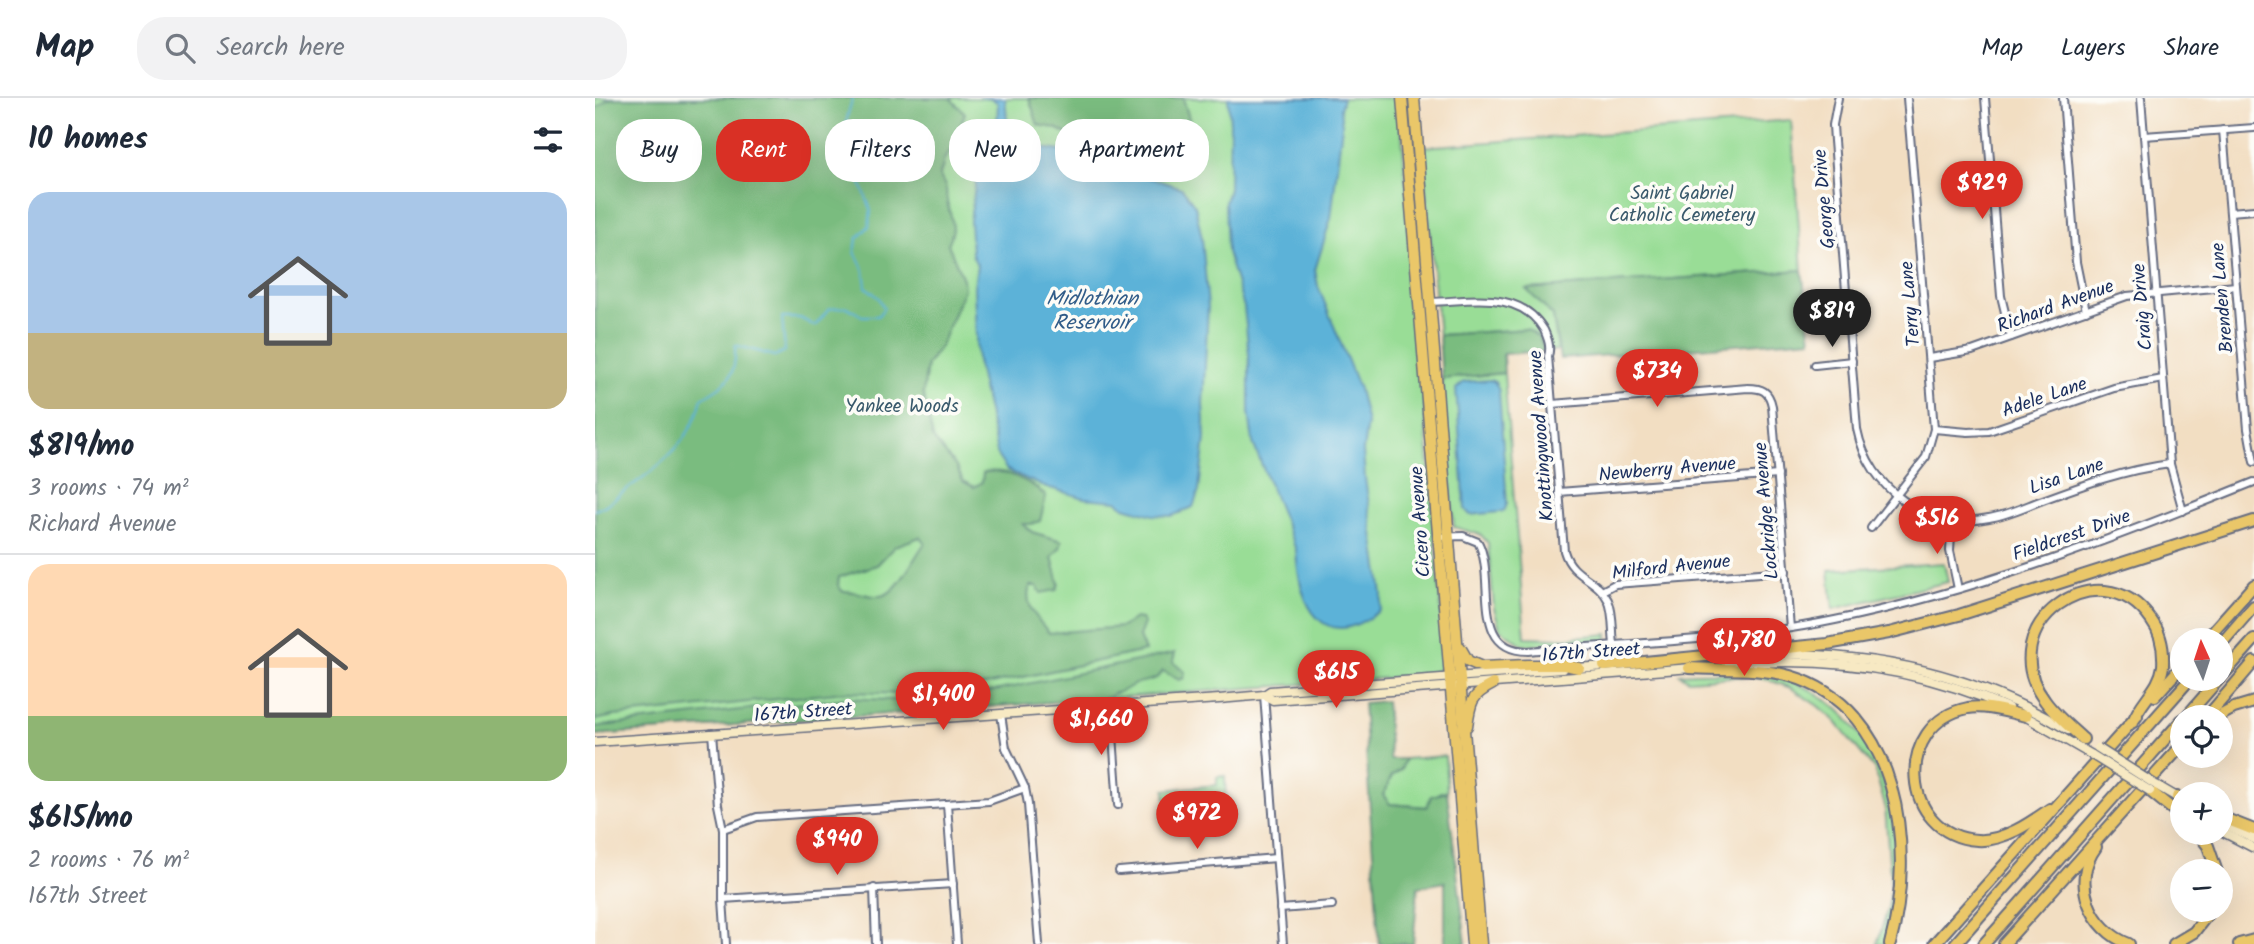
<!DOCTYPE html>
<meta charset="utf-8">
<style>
body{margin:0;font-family:Kalam,sans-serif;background:#f2f2f3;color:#1f2937;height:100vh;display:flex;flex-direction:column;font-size:26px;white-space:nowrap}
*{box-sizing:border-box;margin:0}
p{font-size:23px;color:#747a83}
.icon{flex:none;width:38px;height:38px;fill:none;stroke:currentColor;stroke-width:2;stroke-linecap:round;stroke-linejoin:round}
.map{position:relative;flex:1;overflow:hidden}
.sheet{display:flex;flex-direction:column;background:#fff;width:595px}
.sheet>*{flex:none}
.top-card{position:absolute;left:21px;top:21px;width:665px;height:63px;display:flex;gap:14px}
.needle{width:46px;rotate:357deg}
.fabs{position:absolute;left:1575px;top:530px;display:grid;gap:14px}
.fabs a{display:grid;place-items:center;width:63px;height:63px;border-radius:50%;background:#fff;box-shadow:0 7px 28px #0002;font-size:35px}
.price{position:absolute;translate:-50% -60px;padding:0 16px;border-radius:24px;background:#d93025;color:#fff;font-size:23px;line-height:46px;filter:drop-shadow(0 2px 4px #0008)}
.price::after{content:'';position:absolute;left:50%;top:42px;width:21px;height:16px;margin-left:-10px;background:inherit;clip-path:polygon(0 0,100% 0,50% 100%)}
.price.active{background:#222;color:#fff}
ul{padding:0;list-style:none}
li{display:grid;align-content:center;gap:14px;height:371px;padding:0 28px}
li+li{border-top:2px solid #e0e1e3}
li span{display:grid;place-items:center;height:217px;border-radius:21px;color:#555}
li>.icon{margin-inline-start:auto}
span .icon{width:126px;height:126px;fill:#fffc;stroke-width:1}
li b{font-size:30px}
h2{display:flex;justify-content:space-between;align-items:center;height:84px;padding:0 28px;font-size:30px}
.chip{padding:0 24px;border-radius:28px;background:#fff;box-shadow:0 7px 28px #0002;font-size:24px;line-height:63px}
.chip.active{background:#d93025;color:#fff}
header{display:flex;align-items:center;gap:42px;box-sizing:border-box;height:98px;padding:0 35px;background:#fff;border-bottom:2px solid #e0e1e3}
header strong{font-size:33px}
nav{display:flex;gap:38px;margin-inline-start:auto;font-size:24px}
.search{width:490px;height:63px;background:#f2f2f3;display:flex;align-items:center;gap:18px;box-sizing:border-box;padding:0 24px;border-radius:28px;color:#747a83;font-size:26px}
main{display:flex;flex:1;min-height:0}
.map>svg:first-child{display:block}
.green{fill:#99dd96;stroke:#5a867a;stroke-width:2}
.forest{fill:#7abc7f;stroke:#4a766e;stroke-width:2;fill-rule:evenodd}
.water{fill:#5cb2d8;stroke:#3c709b;stroke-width:2}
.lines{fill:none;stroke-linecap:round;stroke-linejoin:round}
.stream{stroke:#5cb2d8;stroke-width:2}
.minor-casing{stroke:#666c81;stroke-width:10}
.secondary-casing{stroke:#666c81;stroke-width:11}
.primary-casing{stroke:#666c81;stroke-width:13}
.motorway-casing{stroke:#666c81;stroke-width:14}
.minor{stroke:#fff;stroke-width:6}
.secondary{stroke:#f7e9c3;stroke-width:8}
.primary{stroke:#eac769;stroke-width:10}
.motorway{stroke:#eac769;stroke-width:10}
.secondary-bridge-casing{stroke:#666c81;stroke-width:11;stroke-linecap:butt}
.secondary-bridge{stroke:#f7e9c3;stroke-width:8}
.labels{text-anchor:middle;stroke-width:7;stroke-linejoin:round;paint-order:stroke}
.park-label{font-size:19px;fill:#3a5a6c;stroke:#fdfcf7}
.street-label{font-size:19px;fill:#1b2f5e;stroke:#fdfcf7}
.water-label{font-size:21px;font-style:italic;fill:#325d89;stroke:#fdfcf7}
</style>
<header>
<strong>Map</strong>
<div class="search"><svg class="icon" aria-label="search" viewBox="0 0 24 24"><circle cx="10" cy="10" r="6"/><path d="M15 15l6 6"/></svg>Search here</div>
<nav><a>Map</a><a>Layers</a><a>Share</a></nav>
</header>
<main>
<section class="sheet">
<h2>10 homes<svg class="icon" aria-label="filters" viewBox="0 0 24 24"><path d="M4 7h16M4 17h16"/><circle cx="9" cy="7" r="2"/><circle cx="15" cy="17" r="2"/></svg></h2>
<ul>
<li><span style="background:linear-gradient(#a9c7e8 65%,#c2b280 0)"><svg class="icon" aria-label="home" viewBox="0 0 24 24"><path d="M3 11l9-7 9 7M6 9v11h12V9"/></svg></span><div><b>$819/mo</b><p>3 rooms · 74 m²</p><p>Richard Avenue</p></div></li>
<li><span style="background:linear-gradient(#ffd9b3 70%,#8fb573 0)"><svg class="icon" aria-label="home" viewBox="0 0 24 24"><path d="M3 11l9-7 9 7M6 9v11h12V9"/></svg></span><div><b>$615/mo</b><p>2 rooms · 76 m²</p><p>167th Street</p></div></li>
</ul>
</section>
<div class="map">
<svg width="1659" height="846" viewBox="0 0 1659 846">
<rect width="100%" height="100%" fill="#fdfcf7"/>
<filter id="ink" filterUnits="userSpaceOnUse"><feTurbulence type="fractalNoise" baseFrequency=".0143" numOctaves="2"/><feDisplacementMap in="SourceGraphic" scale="14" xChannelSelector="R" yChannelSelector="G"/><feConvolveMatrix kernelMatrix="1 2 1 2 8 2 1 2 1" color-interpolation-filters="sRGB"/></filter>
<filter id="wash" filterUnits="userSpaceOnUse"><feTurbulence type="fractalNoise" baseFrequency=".00686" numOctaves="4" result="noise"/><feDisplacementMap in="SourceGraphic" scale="28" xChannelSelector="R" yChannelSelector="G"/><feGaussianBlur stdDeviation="1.57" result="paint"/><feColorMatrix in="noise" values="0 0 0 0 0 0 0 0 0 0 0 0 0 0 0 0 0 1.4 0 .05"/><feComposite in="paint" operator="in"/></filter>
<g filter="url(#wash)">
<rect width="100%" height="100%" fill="#f2dec2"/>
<g class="green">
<polygon points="0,0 804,0 850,563 848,569 835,577 0,637"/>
<polygon points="1196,22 1207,172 932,191 958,218 963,252 950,253 944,239 932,231 844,237 827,49"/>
<polygon points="909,275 930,539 966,540 1013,536 1011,543 928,547 905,531 899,510 893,445 886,437 859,429 847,281"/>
<polygon points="1349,465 1353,484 1238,511 1234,472"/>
<path d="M1100 575C1121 575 1168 573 1186 579 1274 608 1304 692 1300 777 1299 800 1297 824 1290 846H1282L1293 810 1296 789 1290 708 1280 672 1240 623 1223 608 1196 590 1174 582 1150 578 1093 582 1085 576Z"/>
<polygon points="850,658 852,694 845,694 833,709 795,706 788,697 797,677 806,671 810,661"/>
<polygon points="630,678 631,715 572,719 570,692 622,687 622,679"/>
</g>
<g class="forest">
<path d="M21 0H355L370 15 366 26C386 51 351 44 348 66 348 70 345 73 345 77 345 81 351 87 351 92 352 96 351 100 352 103 355 121 363 126 353 146L368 181 369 191 346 247 332 267 328 296 338 340 362 370 368 383 379 389 387 384 388 375C409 369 436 384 451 398L445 423 437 426H428L437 434 467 443 465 450 457 459 464 485 462 492 446 495 442 488H435C428 507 443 521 454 535L527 529 540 520 546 521 549 525 544 539 550 553 358 594 334 597 251 594 19 618 0 622V11L14 1ZM325 439 330 445C318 460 303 497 285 498 272 499 260 492 247 493L243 487 244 479 282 467 300 448Z"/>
<polygon points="434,0 588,0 598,34 587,50 555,66 538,53 526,52 516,41 480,40 460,30 443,27"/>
<polygon points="1207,172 1216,241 965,261 958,218 931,191"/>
<polygon points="932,231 944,239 950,253 908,256 909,275 847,281 844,237"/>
<path d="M580 555 578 564 590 574 589 580 584 582 568 573C560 586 549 581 538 587 530 592 526 594 517 596L514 600 0 637V629L6 628 250 600 346 604Z"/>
<polygon points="791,603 795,661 810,661 806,671 797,678 788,697 795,706 832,709 836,698 852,694 871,846 850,846 850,784 823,789 818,846 784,846 768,605"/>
</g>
<g class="water">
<polygon points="386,0 410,0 414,41 426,47 506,59 540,75 587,90 600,108 607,140 613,209 608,306 610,340 604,392 598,409 577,418 558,417 530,409 522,403 489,400 445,387 412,372 403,359 382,263 379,189 382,167 377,156 375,122 382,75 402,28 403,5 397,1"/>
<path d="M633 0H748L745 11 747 27 736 120 720 172 723 188 764 291 772 325 768 353 770 380 787 496 785 512C727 558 704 507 701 452L658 345 654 314V256L649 209 632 154 630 104 634 91 635 25Z"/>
<polygon points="895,282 900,284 904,293 912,406 909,413 905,414 875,417 870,411 861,291 869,284"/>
</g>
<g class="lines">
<path class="stream" d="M0 412C12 409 22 398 32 391 67 367 97 343 107 300 133 284 142 279 140 247L180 258 190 253 187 220H205L220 228 234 211 252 209 267 218H283L289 210 284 200 271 189 269 172 260 154 262 141 274 128 276 112 266 86 275 58C251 33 245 35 258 0"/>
</g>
</g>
<g filter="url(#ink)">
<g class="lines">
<g class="minor-casing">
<g id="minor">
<path d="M1243 0 1238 27 1239 43 1262 331C1274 392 1333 433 1394 420 1412 417 1429 409 1445 403 1488 387 1529 372 1575 366"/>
<polyline points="1390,0 1406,198 1416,239"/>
<polyline points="1468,0 1481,164 1491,213"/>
<polyline points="1546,0 1575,366 1588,413"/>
<polyline points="1628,32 1653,331 1659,364"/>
<polyline points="1549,38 1659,30"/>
<polyline points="1635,114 1659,112"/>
<path d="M836 204C876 203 925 191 949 232 953 241 956 249 953 258L969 453C977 480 1002 480 1013 502 1019 515 1017 532 1019 546"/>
<polyline points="1334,260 1377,253 1532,198 1641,188"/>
<polyline points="1220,267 1257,263"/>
<path d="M957 306 1153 290C1167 290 1174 293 1177 308L1195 530"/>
<polyline points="1339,331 1373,334 1394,333 1519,290 1568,281"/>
<polyline points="964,394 1183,377"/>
<polyline points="1357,422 1355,453 1363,491"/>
<polyline points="1276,430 1331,359 1339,331 1312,0"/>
<path d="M843 439 868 438 883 444C902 479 874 553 933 553 1035 545 1140 543 1240 522 1384 493 1523 439 1659 384"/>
<polyline points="1007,493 1020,486 1191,473"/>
<polyline points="669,597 688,846"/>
<polyline points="516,609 523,707"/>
<polyline points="406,616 411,650 430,690 433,706 444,846"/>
<polyline points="117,635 123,707 128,731 128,801 131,846"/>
<polyline points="352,706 362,846"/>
<polyline points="128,731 162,719 394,703 430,690"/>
<polyline points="524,773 681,760"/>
<polyline points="279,790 281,846"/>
<polyline points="128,801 358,786"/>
<polyline points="685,811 737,807"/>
</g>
</g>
<g class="secondary-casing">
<g id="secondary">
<path d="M1175 556C1284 555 1379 576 1473 632"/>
<path d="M1131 567C1227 558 1324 570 1413 610"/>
<polyline points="980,570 1012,568"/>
<polyline points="669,597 678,602 1097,570"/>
<polyline points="1428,617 1497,657"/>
<polyline points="0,644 624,601 669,597 675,593 967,571"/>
<polyline points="1561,687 1585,701"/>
<polyline points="1626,725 1659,741"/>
<polyline points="1626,733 1659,750"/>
</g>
</g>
<g class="primary-casing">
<g id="primary">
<polyline points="807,0 877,846"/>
<polyline points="819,0 886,846"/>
<polyline points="865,549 873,563 887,569 932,567 969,567 984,570"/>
<path d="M872 628C875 605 876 597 898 586"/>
</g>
</g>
<g class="motorway-casing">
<g id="motorway">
<polyline points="1610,542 1659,487"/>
<polyline points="1626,546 1659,508"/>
<polyline points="1009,568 1232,546 1294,535 1364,517 1659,423"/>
<path d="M1094 570C1127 572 1163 569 1195 578 1305 610 1321 752 1295 846"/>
<polyline points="1626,579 1659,542"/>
<polyline points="1560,598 1587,568"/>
<path d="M1431 618C1412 614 1392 607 1373 610 1298 625 1305 737 1382 742 1408 744 1435 725 1455 711"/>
<polyline points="1590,620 1624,581"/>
<polyline points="1611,620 1659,564"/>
<polyline points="1621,620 1639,610 1659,604"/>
<path d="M1488 641C1475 629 1460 617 1450 603 1394 529 1505 448 1556 522 1566 535 1569 551 1568 568 1565 591 1545 603 1538 624"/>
<polyline points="1555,693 1587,719"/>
<polyline points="1582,699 1587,702"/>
<polyline points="1626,719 1659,732"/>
<polyline points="1603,735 1613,748 1622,774"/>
<path d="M1501 749C1475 784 1496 832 1534 846"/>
<polyline points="1339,846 1542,618"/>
<polyline points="1360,846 1595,581"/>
<polyline points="1389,846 1587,622"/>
<polyline points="1409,846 1587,647"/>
<polyline points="1579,846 1599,834 1616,812"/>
<polyline points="1644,846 1659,842"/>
</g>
</g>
<use href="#minor" class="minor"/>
<use href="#secondary" class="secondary"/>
<use href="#primary" class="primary"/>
<use href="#motorway" class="motorway"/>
<g class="secondary-bridge-casing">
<g id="secondary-bridge">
<polyline points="1503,650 1561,687"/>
<polyline points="1497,657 1555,693"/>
</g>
</g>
<use href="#secondary-bridge" class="secondary-bridge"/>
</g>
</g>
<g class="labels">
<g class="park-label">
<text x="1087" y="101">Saint Gabriel<tspan x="1087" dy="22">Catholic Cemetery</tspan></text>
<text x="307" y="314">Yankee Woods</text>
</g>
<g class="street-label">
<text transform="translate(1228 101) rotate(-95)" y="7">George Drive</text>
<text transform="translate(1626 200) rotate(-95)" y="7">Brenden Lane</text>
<text transform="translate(1314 206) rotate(-95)" y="7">Terry Lane</text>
<text transform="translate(1460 207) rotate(-20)" y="7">Richard Avenue</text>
<text transform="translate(1546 209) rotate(-95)" y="7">Craig Drive</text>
<text transform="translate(1449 298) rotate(-19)" y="7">Adele Lane</text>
<text transform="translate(945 338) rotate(-94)" y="7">Knottingwood Avenue</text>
<text transform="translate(1072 370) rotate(-5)" y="7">Newberry Avenue</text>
<text transform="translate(1471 377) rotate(-19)" y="7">Lisa Lane</text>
<text transform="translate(1170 413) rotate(-95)" y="7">Lockridge Avenue</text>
<text transform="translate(824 424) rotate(-94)" y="7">Cicero Avenue</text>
<text transform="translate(1476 436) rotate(-19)" y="7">Fieldcrest Drive</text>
<text transform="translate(1076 468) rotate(-6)" y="7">Milford Avenue</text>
<text transform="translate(996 553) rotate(-4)" y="7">167th Street</text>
<text transform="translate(208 613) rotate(-4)" y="7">167th Street</text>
</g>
<g class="water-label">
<text x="497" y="207">Midlothian<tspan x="497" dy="24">Reservoir</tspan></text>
</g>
</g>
</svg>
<div class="fabs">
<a><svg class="needle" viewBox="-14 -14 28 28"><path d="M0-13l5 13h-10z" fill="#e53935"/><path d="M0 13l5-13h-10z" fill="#747a83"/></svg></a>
<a><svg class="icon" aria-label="locate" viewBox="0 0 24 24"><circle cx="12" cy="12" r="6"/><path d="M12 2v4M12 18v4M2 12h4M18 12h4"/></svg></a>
<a>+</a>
<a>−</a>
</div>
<b class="price" style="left:1387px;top:123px">$929</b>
<b class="price active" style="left:1237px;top:251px">$819</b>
<b class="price" style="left:1062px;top:311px">$734</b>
<b class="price" style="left:1342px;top:458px">$516</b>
<b class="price" style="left:1149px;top:580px">$1,780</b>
<b class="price" style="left:741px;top:612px">$615</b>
<b class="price" style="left:348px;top:634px">$1,400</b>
<b class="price" style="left:506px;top:659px">$1,660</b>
<b class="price" style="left:602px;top:753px">$972</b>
<b class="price" style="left:242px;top:779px">$940</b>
<div class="top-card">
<a class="chip">Buy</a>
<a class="chip active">Rent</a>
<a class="chip">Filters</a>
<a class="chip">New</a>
<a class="chip">Apartment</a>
</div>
</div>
</main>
